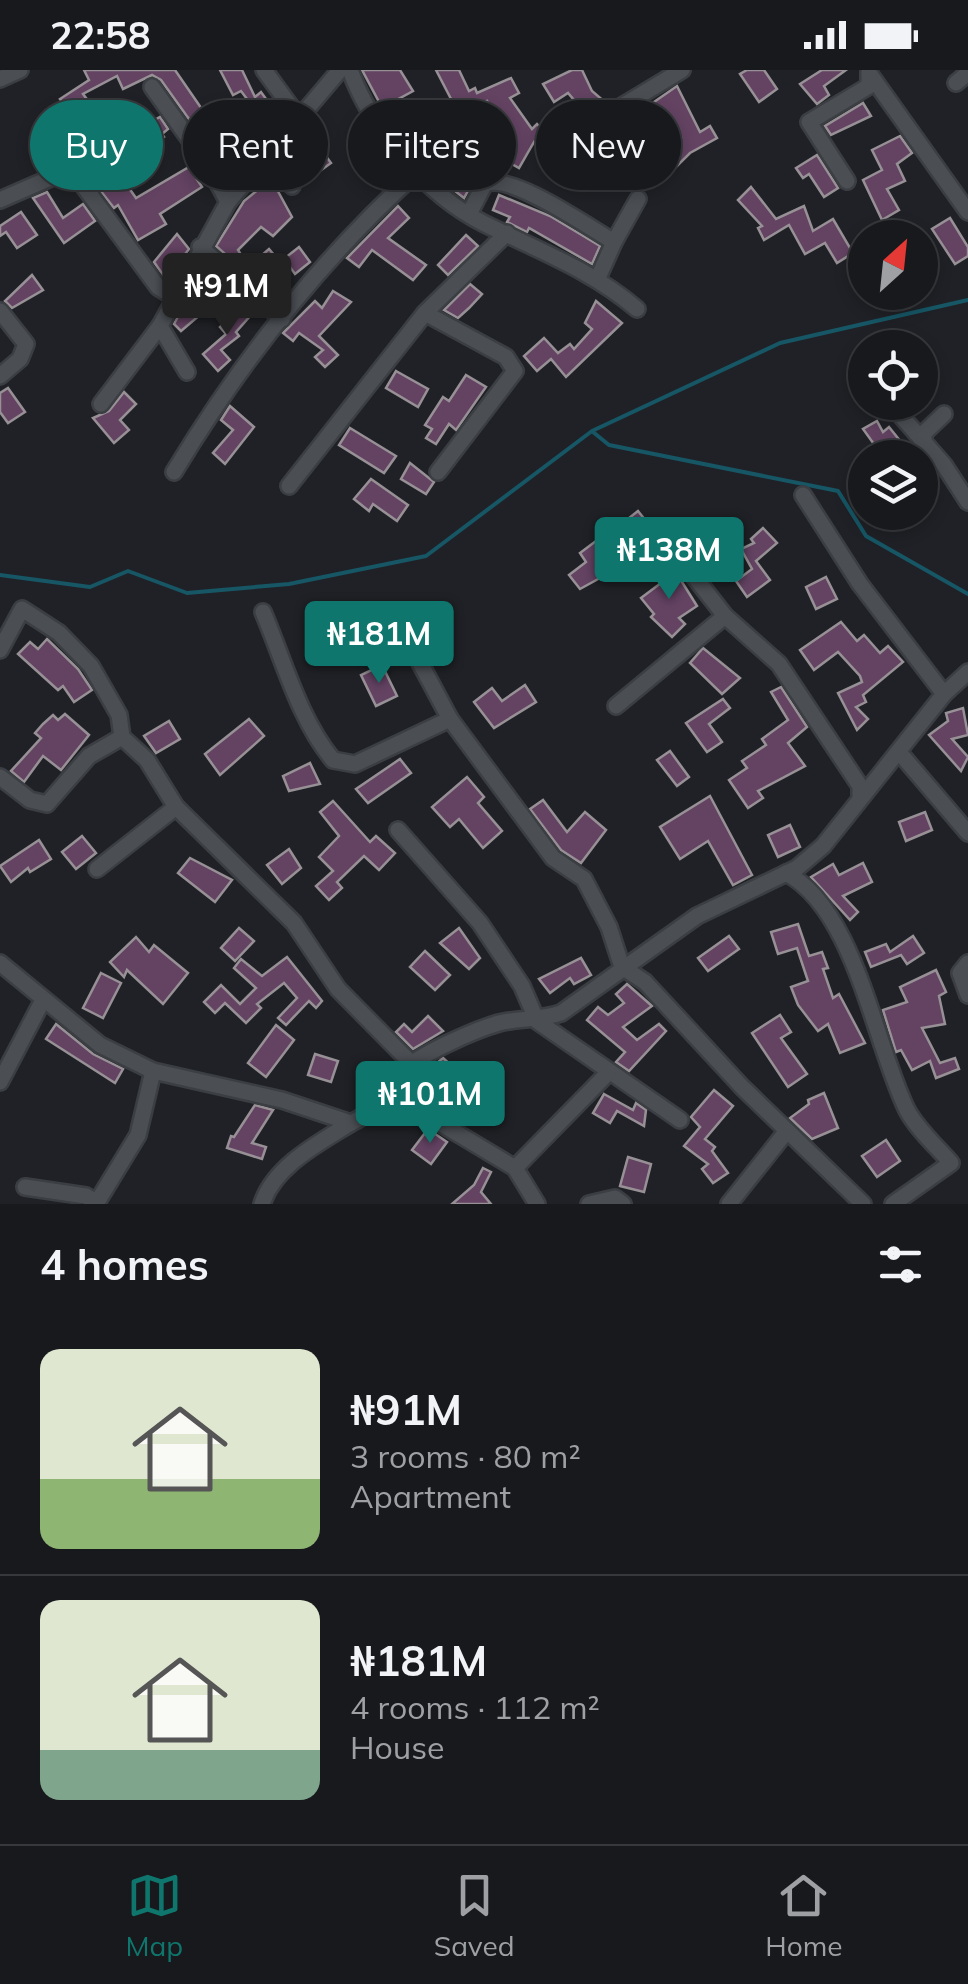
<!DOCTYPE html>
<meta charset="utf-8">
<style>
body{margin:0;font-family:Mulish,sans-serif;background:#242629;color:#f1f3f6;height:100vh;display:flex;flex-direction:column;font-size:38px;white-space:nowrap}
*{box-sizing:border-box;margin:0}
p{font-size:32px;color:#9ea0a3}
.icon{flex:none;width:55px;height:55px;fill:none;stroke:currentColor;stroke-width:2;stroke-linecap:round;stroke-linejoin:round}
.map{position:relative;height:1134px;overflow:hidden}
.panel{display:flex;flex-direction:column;background:#17191c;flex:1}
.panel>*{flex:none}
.top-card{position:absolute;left:30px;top:30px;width:910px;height:90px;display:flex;gap:20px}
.needle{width:65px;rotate:27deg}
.controls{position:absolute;left:848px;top:150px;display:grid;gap:20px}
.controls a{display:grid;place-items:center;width:90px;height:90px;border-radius:50%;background:#17191c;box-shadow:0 5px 15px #0003,0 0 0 2px #36383b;font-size:50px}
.price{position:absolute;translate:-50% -85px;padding:0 22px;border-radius:10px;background:#0f766e;color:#fff;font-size:32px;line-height:65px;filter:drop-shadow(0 2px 5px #0008)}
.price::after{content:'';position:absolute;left:50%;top:60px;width:30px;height:22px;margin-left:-15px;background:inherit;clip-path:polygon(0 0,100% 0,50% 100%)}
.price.selected{background:#222;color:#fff}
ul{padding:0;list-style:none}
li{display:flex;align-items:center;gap:30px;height:250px;padding:0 40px}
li+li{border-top:2px solid #36383b}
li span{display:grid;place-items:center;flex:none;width:280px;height:200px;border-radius:20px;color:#555}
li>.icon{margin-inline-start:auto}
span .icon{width:120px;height:120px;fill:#fffc;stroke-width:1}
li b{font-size:42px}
h2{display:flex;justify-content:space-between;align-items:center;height:120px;padding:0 40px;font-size:42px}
.chip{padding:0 35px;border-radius:45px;background:#17191c;box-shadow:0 5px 15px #0003,0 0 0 2px #36383b;font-size:35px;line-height:90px}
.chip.selected{background:#0f766e;color:#fff}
.status{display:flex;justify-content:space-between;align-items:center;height:70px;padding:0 50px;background:#17191c;direction:ltr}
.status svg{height:28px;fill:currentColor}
.dock{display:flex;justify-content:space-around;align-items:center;height:140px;border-top:2px solid #36383b;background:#17191c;font-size:28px;color:#9ea0a3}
.dock a{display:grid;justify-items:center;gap:5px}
.dock .selected{color:#0f766e}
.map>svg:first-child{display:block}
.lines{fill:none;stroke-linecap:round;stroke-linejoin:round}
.stream{stroke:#165665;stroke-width:4}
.building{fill:#634262;stroke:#979196;stroke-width:2.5;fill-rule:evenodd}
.minor-casing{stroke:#3b3e42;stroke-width:20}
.minor{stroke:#4b4f54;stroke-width:15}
</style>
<div class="status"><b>22:58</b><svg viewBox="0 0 49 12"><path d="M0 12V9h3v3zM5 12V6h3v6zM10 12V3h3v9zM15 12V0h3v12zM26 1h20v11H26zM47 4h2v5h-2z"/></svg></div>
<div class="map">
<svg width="968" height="1134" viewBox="0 0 968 1134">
<rect width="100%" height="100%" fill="#1f2126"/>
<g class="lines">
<g class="stream">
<polyline points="593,362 609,375 838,421 866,466 968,524"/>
<polyline points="0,505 90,517 128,501 187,523 289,514 426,486 592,361 780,273 968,230"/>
</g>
</g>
<g class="building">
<polygon points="84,0 175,0 217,61 204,70 161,10 152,5 123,19 117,6 83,24 86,28 68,40 60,29 89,10"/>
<polygon points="220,0 242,0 255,27 261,22 282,51 272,62 241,21 233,25"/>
<polygon points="362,0 400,0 413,21 393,32 397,38 386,45"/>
<polygon points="436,0 459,0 469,21 475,18 477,23 511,8 519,23 510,28 532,59 537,54 555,73 544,82 534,72 519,98 492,83 478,92 482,100 471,107 474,110 464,128 450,117 466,100 450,76 498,50 487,31 443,52 436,37 451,29"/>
<polygon points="572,0 582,0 592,21 605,32 586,44 568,23 554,32 543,14"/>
<polygon points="747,0 764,0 777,19 759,32 740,4"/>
<polygon points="822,0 846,0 824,16 829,25 817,34 800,14"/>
<path d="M677 16 700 62 710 56 717 68 690 83 663 110 637 79 607 100 581 74 612 55 615 59ZM669 46 681 67 656 84 644 60Z"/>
<polygon points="863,33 871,46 831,65 825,56"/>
<polygon points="160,47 168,59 162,64 164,67 115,98 136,128 189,97 202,117 160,144 166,154 138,170 118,135 114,138 79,93"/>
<polygon points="309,63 331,93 317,103 295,73"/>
<polygon points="900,66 912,83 897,94 905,111 887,119 899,140 882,150 863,110 882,100 872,80"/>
<polygon points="817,85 838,118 824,127 809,104 803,108 796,98"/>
<polygon points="268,103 292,147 273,166 261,157 238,180 247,194 241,198 216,176 244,131 259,119 256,116"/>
<polygon points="751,117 776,149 804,136 813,161 833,149 853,183 837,193 825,173 805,184 789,155 764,170 758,158 762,156 738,130"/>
<polygon points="47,122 63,148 83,134 95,151 64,173 33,128"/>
<polygon points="499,125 550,146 600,176 592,194 529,158 527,162 507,152 510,147 493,140"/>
<polygon points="398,136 409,148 388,168 426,195 413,210 372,180 359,197 347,188"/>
<polygon points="21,142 37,165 17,178 6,162 0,166 0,156"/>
<polygon points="950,148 968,177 968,186 955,194 932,159"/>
<polygon points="177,164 189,179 166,209 154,192"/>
<polygon points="466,165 478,176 448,205 438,195"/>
<polygon points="299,177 310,192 295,204 290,197 272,212 254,192 269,179 280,192"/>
<polygon points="32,205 43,220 12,238 5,231"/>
<polygon points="470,214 482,224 469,238 458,248 444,240"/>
<polygon points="333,221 351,232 319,266 338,285 325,297 315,287 323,280 299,263 293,271 283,263 315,231 322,238"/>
<polygon points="191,223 207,239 181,261 174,254"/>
<polygon points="596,231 622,253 566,307 551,289 537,301 524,286 544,268 558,283 570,274 574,279 592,259 585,253"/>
<polygon points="241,236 251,245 236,262 239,266 221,280 230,290 218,301 203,284 226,264 220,257"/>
<polygon points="396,301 428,319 418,337 386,318"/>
<polygon points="466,305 486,317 456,360 449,354 436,374 426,368 432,359 425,355 443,327 449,331"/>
<polygon points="8,318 25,342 8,353 0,342 0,323"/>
<polygon points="124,322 136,334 120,350 129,360 114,373 93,348 109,341"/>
<polygon points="230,336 254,357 225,394 213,383 233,360 221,350"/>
<polygon points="877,351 883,362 889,357 905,377 899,388 884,388 863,359"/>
<polygon points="350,358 396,386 384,403 339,375"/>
<polygon points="410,393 434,412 426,424 401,409"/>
<polygon points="371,409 408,435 397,451 373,434 369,441 354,429"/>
<polygon points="638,441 654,461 633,473 619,456"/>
<polygon points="684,455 702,479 707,474 718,488 704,500 680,471 668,466"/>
<polygon points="763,458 777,473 756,491 770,510 747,527 736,511 752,499 741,479 754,473 751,469"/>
<polygon points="596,471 611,491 609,503 580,519 569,505 586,492 580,483"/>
<polygon points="672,496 697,536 679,548 685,554 672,567 651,547 654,544 641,528 661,513 656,506"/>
<polygon points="826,507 837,529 816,539 806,517"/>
<polygon points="841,552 857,571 864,565 880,583 888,576 903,592 863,625 866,632 856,637 868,649 857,660 838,623 862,612 860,606 838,582 814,600 800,580"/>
<polygon points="47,569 78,599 92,620 74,632 63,616 58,620 18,584 30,572 38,579"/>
<polygon points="703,578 740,608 722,624 690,593"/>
<polygon points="382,595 397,626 376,636 361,605"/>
<polygon points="525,615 536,632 494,658 474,632 492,618 502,631"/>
<polygon points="781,617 807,657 788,673 805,696 758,721 763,728 748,738 729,710 747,698 742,691 766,675 762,669 788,650 771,622"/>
<polygon points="723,629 730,638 709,654 722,672 707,682 686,653"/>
<polygon points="963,638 968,665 952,669 968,687 961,701 929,665 948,651 946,643"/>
<polygon points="65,644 89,665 61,700 43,686 24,712 11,701 41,668 35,663 43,654 53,645 58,650"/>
<polygon points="249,649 264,666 220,705 205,684"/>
<polygon points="169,651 180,669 156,683 144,666"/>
<polygon points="670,681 689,707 677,716 657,690"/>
<polygon points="400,689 411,703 368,733 356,719"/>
<polygon points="310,693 320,714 289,721 283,706"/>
<polygon points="467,707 484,727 478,733 502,761 483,778 459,749 450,757 432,737"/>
<polygon points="710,726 752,805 733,815 708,771 680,789 660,757"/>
<polygon points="543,730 567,762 585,742 606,760 581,793 561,780 530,739"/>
<polygon points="333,731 370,772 376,766 395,783 379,800 364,786 337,812 342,818 329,830 316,816 333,801 319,787 339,766 320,742"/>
<polygon points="925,742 932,760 906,771 899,752"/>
<polygon points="790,755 800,777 778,787 768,765"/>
<polygon points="82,766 96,783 76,799 62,782"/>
<polygon points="39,770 51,789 30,802 28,798 11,812 0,796"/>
<polygon points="289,779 301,798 282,814 267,795"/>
<polygon points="190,788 232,810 215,832 178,803"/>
<polygon points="863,793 872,812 843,826 858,842 850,850 811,807 833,794 839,805"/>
<polygon points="798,854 809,886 822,882 828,898 823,899 833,928 839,924 865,973 840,983 828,954 818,961 798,935 791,917 808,911 797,878 778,884 771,862"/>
<polygon points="239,858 254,871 235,891 221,878"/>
<polygon points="459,858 480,888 469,899 440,873"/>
<polygon points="729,866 739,879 708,901 698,888"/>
<polygon points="913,866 924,883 907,894 901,885 871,897 865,882 886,874 890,882"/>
<polygon points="136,867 149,882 154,875 188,903 163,934 127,900 124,907 110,892"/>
<polygon points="425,881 450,905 435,920 410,897"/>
<polygon points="287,887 322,931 316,938 309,931 286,955 278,948 297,928 284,913 257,934 261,938 246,953 225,933 215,943 204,932 221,915 240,934 256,918 234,898 241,889 262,906"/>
<polygon points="581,888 591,905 574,914 570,908 550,923 539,909"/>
<polygon points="936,900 946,922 939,926 945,954 922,958 940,993 955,988 959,999 936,1008 930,991 912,1000 901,980 896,982 883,940 907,932 900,917"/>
<polygon points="101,903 121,913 103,948 83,938"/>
<polygon points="627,914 652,936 623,957 637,970 659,954 666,961 629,1001 616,992 625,982 587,950 598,937 608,945 624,933 616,924"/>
<polygon points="780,945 791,962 781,968 807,1004 788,1017 752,963"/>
<polygon points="428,946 443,961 413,979 396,962 404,954 412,962"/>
<polygon points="56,954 93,984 123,999 115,1013 46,969"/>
<polygon points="276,955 294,970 266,1007 248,993"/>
<polygon points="315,984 338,991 331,1012 308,1005"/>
<polygon points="443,988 452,996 400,1043 392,1032"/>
<polygon points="714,1020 733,1036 705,1069 715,1077 712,1081 728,1103 713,1113 702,1099 708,1094 684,1076 700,1057 691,1047"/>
<polygon points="824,1023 838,1058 812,1069 790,1048 809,1034 808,1030"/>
<polygon points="604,1024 633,1040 636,1033 646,1040 644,1056 617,1041 610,1053 593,1043"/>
<polygon points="255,1035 273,1040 252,1073 266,1077 262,1089 227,1078 231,1066 234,1067"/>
<polygon points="428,1059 447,1072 431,1094 412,1080"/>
<polygon points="886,1070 900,1091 877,1107 862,1086"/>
<polygon points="628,1087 651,1094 644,1122 620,1116"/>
<polygon points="483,1098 491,1102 481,1122 491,1134 452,1134 474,1115"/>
</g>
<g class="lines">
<g class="minor-casing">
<g id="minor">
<polyline points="264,0 299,48"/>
<path d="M350 0C372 60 426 124 483 153 537 180 590 199 637 239"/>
<polyline points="869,3 968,142"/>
<polyline points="0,9 20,0"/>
<polyline points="956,13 968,3"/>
<polyline points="152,17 210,98 228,132"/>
<polyline points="569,68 682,0"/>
<polyline points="268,85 292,116"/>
<polyline points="847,111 809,52 869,16 869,3"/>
<polyline points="0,130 55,106 74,103 158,217 175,228"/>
<path d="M469 144 484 115C507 100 590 158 614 172L638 129"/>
<polyline points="200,177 282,249"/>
<polyline points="597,210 614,172"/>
<polyline points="0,241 26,274 20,289 0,306"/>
<polyline points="425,243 506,287 515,301 438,402"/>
<polyline points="187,302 160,256 228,132 340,0"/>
<polyline points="889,332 944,395 968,432"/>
<polyline points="101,334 160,256"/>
<polyline points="910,388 924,374 924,363 944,344"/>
<path d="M174 402C240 293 321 189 416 103"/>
<polyline points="289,416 425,243 507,163"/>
<polyline points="803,425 860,514 944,624"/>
<polyline points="619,499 648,476 672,478 725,546 779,594 860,716 860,726"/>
<path d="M263 542C284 591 299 649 333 690L355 694 450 649 553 788 584 809 609 857 622 897 645 912 742 1017 863 1134"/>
<polyline points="0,580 22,539 59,563 91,596 119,645 122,667 147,690 176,737 294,853 338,919 413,995"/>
<polyline points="418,589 450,649"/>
<polyline points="616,636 725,546"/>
<polyline points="899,682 968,763"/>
<polyline points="0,707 30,730 47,734 89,686 122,667"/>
<polyline points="398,760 480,853 522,916 537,951 680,1050"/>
<polyline points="97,799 176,737"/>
<path d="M786 803C855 839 874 973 907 1040 917 1059 937 1077 951 1093L893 1134"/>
<path d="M0 893 100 975 153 1001 282 1030 351 1053C377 1041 382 1022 400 1003 418 985 474 960 499 953 519 948 540 950 561 943L697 846 797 798 823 776 944 624 968 602"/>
<polyline points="968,893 960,903 968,925"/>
<polyline points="0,1012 43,930"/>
<polyline points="435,1050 515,1098 537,1134"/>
<polyline points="515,1098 608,1003"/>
<polyline points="25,1117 86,1126 96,1132"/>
<polyline points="96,1134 138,1065 153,1001"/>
<path d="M262 1134C274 1096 319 1073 351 1053"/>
<polyline points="589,1134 615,1128 623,1134"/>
<polyline points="729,1134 786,1062"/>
</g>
</g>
<use href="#minor" class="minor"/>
</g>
</svg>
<div class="controls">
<a><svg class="needle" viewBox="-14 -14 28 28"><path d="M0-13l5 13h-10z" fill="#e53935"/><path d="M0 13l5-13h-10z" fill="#9ea0a3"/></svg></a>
<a><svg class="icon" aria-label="locate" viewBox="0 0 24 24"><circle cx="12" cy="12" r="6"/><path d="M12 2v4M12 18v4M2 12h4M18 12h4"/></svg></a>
<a><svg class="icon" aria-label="layers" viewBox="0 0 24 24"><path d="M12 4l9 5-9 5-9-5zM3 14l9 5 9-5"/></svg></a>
</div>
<b class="price selected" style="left:227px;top:268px">₦91M</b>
<b class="price" style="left:669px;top:532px">₦138M</b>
<b class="price" style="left:379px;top:616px">₦181M</b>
<b class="price" style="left:430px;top:1076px">₦101M</b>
<div class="top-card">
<a class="chip selected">Buy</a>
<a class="chip">Rent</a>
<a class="chip">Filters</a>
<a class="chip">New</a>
</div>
</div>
<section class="panel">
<h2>4 homes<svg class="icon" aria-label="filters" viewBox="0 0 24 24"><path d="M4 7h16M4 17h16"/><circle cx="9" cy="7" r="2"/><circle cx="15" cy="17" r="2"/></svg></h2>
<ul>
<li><span style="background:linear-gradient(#dfe7d0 65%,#8fb573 0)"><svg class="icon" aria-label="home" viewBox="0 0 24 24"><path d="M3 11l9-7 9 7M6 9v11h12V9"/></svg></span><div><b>₦91M</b><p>3 rooms · 80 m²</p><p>Apartment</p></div></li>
<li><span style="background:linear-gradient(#dfe7d0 75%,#7fa58c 0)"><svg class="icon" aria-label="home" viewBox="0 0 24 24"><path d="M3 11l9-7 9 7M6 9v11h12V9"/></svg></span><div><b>₦181M</b><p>4 rooms · 112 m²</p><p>House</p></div></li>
</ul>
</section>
<nav class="dock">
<a class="selected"><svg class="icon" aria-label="map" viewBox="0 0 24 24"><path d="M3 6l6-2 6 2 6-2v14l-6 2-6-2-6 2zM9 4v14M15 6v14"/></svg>Map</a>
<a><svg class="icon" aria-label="saved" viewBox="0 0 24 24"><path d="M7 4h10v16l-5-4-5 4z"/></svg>Saved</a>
<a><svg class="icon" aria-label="home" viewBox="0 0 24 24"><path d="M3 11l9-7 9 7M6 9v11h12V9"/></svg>Home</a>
</nav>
